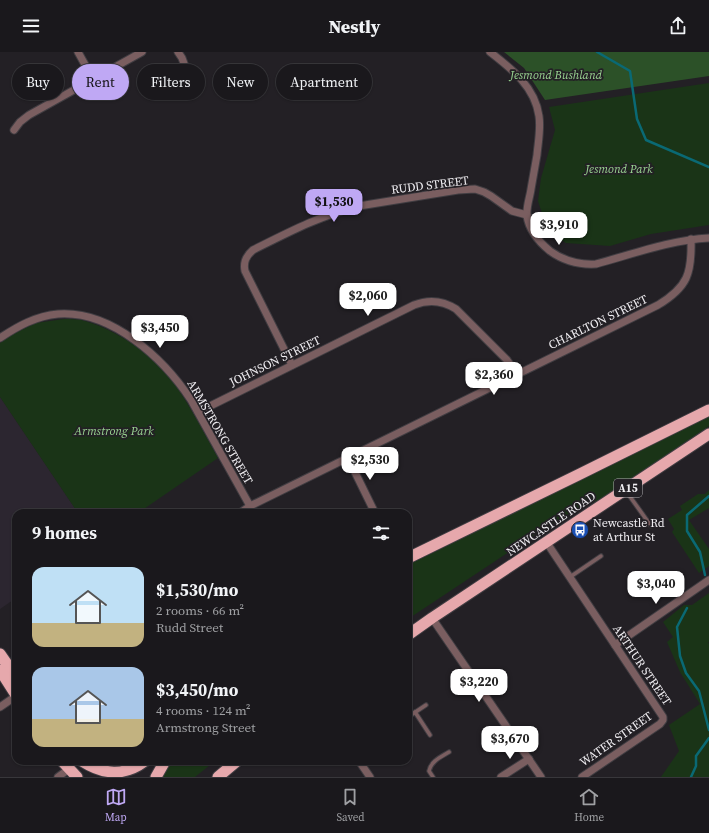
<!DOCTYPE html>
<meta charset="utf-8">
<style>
body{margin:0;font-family:"Source Serif 4",serif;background:#272529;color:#f1f3f6;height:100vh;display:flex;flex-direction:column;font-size:15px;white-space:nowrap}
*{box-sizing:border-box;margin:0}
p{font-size:13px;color:#9fa0a3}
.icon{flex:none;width:22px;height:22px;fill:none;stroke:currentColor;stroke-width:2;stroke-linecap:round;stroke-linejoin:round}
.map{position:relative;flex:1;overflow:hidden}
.side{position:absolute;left:12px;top:457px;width:400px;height:256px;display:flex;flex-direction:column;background:#1a181c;border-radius:12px;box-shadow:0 1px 3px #0004,0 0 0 1px #38373b}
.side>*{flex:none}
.banner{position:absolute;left:12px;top:12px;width:400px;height:36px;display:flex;gap:8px}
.price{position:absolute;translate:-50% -34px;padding:0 9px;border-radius:8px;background:#fff;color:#222;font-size:13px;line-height:26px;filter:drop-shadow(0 1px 2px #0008)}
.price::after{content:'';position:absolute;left:50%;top:24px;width:12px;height:9px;margin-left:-6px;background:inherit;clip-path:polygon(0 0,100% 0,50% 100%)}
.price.selected{background:#bfa8f4;color:#111}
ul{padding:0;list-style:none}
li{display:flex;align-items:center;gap:12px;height:100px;padding:0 20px}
li span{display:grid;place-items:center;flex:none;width:112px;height:80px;border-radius:12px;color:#555}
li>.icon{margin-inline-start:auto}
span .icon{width:48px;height:48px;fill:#fffc;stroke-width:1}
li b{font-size:17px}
h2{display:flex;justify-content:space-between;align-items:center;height:48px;padding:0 20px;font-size:17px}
.chip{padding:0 14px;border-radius:18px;background:#1a181c;box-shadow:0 1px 3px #0004,0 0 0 1px #38373b;font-size:14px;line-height:36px}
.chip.selected{background:#bfa8f4;color:#111}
header{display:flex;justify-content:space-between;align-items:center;height:52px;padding:0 20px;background:#1a181c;font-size:18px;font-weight:800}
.tabs{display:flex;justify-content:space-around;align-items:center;height:56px;border-top:1px solid #38373b;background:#1a181c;font-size:11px;color:#9fa0a3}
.tabs a{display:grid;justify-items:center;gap:2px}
.tabs .selected{color:#bfa8f4}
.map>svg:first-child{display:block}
.built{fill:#2c2630}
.green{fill:#1a3417}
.forest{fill:#2c5128}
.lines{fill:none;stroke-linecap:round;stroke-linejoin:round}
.stream{stroke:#0a6974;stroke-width:2.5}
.service-casing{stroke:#403d42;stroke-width:5.5}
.minor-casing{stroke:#403d42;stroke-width:9}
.trunk-casing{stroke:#403d42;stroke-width:13}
.service{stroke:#7a5e60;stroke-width:3.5}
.minor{stroke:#7a5e60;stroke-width:7}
.trunk{stroke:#e6a8ac;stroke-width:11}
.labels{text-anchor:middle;stroke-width:3.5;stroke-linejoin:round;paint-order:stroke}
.shield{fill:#232025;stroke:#b2b0b4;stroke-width:1}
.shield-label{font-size:11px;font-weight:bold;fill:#efedf1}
.park-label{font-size:12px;font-style:italic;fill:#98d290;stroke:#232025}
.street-label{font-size:12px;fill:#efedf1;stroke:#232025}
.poi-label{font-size:12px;fill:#efedf1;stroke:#232025;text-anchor:start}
</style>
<header><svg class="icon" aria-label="menu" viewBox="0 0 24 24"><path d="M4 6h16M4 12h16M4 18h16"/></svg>Nestly<svg class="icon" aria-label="share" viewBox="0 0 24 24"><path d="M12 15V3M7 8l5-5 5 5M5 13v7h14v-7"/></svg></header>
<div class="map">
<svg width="709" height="725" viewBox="0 0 709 725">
<rect width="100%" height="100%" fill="#232025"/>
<polygon class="built" points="0,345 78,461 16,461 16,546 0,557"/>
<g class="green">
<polygon points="709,31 709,173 651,182 610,194 566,191 548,180 538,149 541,126 555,78 549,55"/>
<path d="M64 267C72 267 81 267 88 270 116 278 153 303 171 327 189 351 203 379 218 406L138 461H78L0 345V291L11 283 36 271Z"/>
<polygon points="709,364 709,374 603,446 563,465 545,476 408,567 408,513 608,415"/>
<polygon points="709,438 709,456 689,468 709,497 709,514 699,521 672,480 674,477 668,467 682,458 680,454 698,442 705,442"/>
<polygon points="709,541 709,590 708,590 709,592 709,725 661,725 679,699 669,673 700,652 680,620 667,590 673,585 663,570 684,553 692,553"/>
<polygon points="171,709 215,709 195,725 163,725"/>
</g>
<polygon class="forest" points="504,0 709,0 709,24 545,48 524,16"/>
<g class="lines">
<g class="stream">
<polyline points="597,0 630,19 637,67 646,88 709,115"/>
<polyline points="705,523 700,500 687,479 687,463 709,444"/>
<polyline points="687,556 677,575 680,604 686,621 699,639 709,678"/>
<polyline points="691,725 696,714 696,704 709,686"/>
</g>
<g class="service-casing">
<g id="service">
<polyline points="626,439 651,474"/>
<polyline points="570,525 601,504"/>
<polyline points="415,660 430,683"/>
<polyline points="408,665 426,653"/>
<path d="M433 725 429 719C431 709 441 705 449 700"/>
</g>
</g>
<g class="minor-casing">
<g id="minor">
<polyline points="78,0 93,27"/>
<polyline points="178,0 182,6 194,39"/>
<path d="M490 0C512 17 535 35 539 64 541 77 538 91 537 103 535 114 533 126 531 137 530 145 526 155 527 164 529 178 539 190 550 199 564 209 579 213 596 212 633 202 670 188 709 186"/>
<polyline points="14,78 20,70 29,63 142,0"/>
<path d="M0 286C18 274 36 264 58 262 112 258 164 307 191 348L250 454"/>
<path d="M292 313 245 219C243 210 246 204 253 198 287 181 321 163 359 154L458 138 475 137 484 140 491 144 512 159 527 163"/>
<path d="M198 360 414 253C429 247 442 248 456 257L507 308 517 322"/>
<polyline points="348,406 375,461"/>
<path d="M240 461 250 454 658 253C688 235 692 221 691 187"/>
<polyline points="547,491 663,665 663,668 660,672 582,725"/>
<polyline points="432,566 541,725"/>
<polyline points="615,593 709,528"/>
<polyline points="0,655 16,644"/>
<polyline points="359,709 370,725"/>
<polyline points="58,725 69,717"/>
<polyline points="501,725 529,707"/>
</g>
</g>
<g class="trunk-casing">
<g id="trunk">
<polyline points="408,506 580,422 709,358"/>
<polyline points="408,583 432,566 709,382"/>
<polyline points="0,602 16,625"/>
<polyline points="0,618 16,643"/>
<polyline points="62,709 77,725"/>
<path d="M82 709C104 723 124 725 145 709"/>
<polyline points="156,725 165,709"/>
<polyline points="218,725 237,709"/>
</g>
</g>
<use href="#service" class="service"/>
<use href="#minor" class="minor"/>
<use href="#trunk" class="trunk"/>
</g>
<defs>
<g id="bus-disc" transform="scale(0.9)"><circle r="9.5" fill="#1a4fb4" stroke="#232025"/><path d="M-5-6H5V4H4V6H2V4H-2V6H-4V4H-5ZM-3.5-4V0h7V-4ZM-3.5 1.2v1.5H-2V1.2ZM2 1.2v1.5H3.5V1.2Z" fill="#fff"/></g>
</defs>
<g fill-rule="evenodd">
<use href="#bus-disc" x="580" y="478"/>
</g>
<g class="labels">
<rect class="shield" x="614" y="427" width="28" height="18" rx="3"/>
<g class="shield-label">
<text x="628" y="440">A15</text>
</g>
<g class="park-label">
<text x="556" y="27">Jesmond Bushland</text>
<text x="619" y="121">Jesmond Park</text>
<text x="114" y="383">Armstrong Park</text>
</g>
<g class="street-label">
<text transform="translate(430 133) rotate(-7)" y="4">RUDD STREET</text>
<text transform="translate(598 270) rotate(-26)" y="4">CHARLTON STREET</text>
<text transform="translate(275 309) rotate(-26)" y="4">JOHNSON STREET</text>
<text transform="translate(220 380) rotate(60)" y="4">ARMSTRONG STREET</text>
<text transform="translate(551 472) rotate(-34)" y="4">NEWCASTLE ROAD</text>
<text transform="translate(642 613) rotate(56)" y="4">ARTHUR STREET</text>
<text transform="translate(616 687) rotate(-35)" y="4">WATER STREET</text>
</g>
<g class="poi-label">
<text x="593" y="475">Newcastle Rd<tspan x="593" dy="14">at Arthur St</tspan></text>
</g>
</g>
</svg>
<b class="price selected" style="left:334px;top:171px">$1,530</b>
<b class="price" style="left:559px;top:194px">$3,910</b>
<b class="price" style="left:368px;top:265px">$2,060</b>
<b class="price" style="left:160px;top:297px">$3,450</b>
<b class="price" style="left:494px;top:344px">$2,360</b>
<b class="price" style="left:370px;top:429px">$2,530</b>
<b class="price" style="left:656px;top:553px">$3,040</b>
<b class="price" style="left:479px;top:651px">$3,220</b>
<b class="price" style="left:510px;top:708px">$3,670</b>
<div class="banner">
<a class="chip">Buy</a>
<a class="chip selected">Rent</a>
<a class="chip">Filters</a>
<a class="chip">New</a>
<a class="chip">Apartment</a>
</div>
<section class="side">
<h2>9 homes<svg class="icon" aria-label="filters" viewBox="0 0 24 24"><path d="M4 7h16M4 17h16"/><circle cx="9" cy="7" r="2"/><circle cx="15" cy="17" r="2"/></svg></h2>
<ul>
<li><span style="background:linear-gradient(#bfe0f5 70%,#c2b280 0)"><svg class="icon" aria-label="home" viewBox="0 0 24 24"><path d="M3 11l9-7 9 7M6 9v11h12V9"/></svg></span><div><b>$1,530/mo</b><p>2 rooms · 66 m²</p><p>Rudd Street</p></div></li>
<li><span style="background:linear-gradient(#a9c7e8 65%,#c2b280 0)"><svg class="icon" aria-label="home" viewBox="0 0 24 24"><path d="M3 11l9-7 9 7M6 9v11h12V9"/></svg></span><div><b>$3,450/mo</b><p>4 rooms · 124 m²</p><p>Armstrong Street</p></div></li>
</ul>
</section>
</div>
<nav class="tabs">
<a class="selected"><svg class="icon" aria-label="map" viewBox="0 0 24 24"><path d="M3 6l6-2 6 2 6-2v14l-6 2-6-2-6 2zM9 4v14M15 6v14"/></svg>Map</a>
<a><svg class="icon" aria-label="saved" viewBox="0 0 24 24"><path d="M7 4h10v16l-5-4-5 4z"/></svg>Saved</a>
<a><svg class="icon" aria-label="home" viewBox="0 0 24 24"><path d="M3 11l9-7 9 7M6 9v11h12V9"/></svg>Home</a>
</nav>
